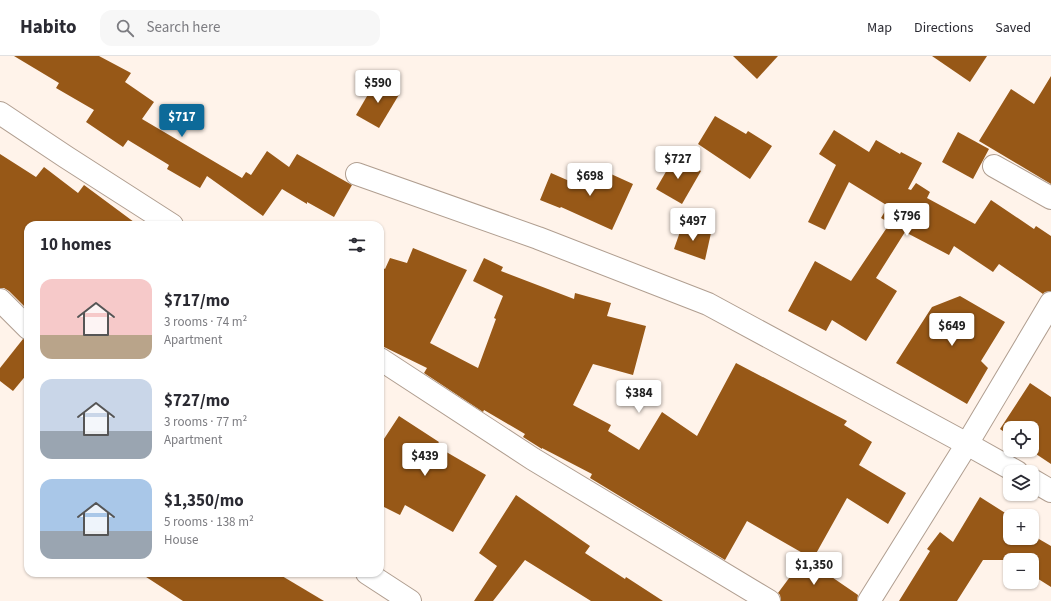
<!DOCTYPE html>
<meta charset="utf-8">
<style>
body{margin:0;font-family:"Source Sans 3",sans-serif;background:#f7f7f7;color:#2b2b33;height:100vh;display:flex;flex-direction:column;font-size:15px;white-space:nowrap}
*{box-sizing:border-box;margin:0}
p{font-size:13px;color:#7c7c81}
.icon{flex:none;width:22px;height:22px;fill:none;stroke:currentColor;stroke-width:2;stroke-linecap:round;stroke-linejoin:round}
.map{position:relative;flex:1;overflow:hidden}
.panel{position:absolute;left:24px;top:165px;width:360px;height:356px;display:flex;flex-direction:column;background:#fff;border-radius:12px;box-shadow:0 1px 3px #0004}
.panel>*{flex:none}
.fabs{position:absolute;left:1003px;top:365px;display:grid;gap:8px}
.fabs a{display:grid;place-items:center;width:36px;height:36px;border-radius:8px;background:#fff;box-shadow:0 1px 3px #0004;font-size:20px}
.price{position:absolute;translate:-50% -34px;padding:0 9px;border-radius:4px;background:#fff;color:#222;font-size:13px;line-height:26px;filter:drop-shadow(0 1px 2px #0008)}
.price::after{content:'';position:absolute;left:50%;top:24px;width:12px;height:9px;margin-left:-6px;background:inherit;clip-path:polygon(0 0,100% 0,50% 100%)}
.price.on{background:#0d6a99;color:#fff}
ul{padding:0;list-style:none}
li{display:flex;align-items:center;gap:12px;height:100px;padding:0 16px}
li span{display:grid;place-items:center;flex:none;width:112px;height:80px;border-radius:12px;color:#555}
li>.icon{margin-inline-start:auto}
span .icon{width:48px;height:48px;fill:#fffc;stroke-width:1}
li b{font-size:17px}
h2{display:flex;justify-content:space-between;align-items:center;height:48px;padding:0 16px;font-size:17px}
header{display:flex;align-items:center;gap:24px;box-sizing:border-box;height:56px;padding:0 20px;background:#fff;border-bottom:1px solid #e1e1e2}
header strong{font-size:19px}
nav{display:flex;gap:22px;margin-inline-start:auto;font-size:14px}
.search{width:280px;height:36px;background:#f7f7f7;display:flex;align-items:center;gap:10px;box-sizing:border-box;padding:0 14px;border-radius:12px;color:#7c7c81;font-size:15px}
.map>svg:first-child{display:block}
.building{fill:#975817}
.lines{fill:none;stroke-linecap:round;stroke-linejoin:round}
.street-casing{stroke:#b09e90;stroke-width:24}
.street{stroke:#fff;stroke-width:22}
</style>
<header>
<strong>Habito</strong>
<div class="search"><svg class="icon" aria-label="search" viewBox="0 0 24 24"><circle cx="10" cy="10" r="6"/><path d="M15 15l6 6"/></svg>Search here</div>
<nav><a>Map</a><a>Directions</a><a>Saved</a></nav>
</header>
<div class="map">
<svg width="1051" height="545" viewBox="0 0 1051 545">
<rect width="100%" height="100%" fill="#fff3ea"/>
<g class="building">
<polygon points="14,0 99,0 131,17 125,26 154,46 142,63 242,122 246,116 251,119 267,95 289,111 297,98 352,129 334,161 307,146 307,148 282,133 263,160 207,120 200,132 167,113 169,109 128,84 123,91 86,66 94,54 56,32 59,27"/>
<polygon points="733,0 778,0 757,23"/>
<polygon points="932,0 987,0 970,26"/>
<polygon points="1051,20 1051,128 979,85 1011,33 1034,48"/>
<polygon points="377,23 400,37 379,72 356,59"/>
<polygon points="715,60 746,78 748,75 772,90 750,123 698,88"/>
<polygon points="834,74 869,96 876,84 900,98 901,96 922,107 908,133 911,134 916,127 930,136 927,142 975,168 991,144 1034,173 1036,170 1051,180 1051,235 1045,236 1043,238 999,208 993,216 954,190 949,199 905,176 876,222 897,235 866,285 832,264 826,275 788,255 815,205 851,225 890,167 881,162 888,150 849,126 825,174 808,166 836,109 819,98"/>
<polygon points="958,76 989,93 973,123 942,106"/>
<polygon points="0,98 36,121 44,111 78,137 84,129 138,169 28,169 28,254 9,235 4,232 0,232"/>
<polygon points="675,100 701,115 682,148 656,133"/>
<polygon points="600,113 633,128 612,174 561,151 560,152 540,144 551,117 590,134"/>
<polygon points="682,170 711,177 705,204 674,193"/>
<polygon points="413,192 467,214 430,287 478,312 496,263 494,262 503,240 473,225 484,202 503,211 501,215 574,243 575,237 611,247 607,260 646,270 633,319 593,308 573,349 611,369 608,375 639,394 662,356 697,380 736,307 847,365 844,369 872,386 859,409 906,437 888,468 847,442 813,503 747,465 725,504 590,422 592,418 542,392 542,393 523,381 525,378 484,354 483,356 424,317 427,312 380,289 380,210 385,213 390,202 407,207"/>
<polygon points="960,240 1005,266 981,305 988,312 967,348 896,307 932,251"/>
<polygon points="23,283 28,284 28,317 13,335 0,325 0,312"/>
<polygon points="1030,327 1051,341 1051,408 1030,394 1032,394 1032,372 1010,372 1010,380 1000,373"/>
<polygon points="399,360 439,386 436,390 486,419 453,476 405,449 400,459 380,449 380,389"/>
<polygon points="516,439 590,490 585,497 625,523 626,521 663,545 591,545 525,504 493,545 474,545 497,510 479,497"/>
<polygon points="980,441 1010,460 1010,482 1032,482 1032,479 1051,490 1051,531 1032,519 1032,504 983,504 957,545 899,545 930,495 927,493 940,476 953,486"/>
<polygon points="804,502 858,539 857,545 781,545 780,539 778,537"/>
<polygon points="140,517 277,517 324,545 183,545"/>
</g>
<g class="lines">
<g class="street-casing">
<g id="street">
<polyline points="0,57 66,101 172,169"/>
<polyline points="994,110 1051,142"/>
<polyline points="357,118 538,182 708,248 967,388 1017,416"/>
<polyline points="0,244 28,272"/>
<polyline points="380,303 533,403 769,545"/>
<polyline points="1032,424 1051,435"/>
<polyline points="367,517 410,545"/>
<polyline points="869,545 967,388 1051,247"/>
</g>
</g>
<use href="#street" class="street"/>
</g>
</svg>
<div class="fabs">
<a><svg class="icon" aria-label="locate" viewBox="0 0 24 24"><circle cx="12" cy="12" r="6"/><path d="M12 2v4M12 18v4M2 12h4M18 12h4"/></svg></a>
<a><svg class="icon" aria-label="layers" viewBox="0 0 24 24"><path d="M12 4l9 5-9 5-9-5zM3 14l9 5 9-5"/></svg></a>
<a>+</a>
<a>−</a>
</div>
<b class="price" style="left:378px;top:48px">$590</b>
<b class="price on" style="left:182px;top:82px">$717</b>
<b class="price" style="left:678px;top:124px">$727</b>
<b class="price" style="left:590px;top:141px">$698</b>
<b class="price" style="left:907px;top:181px">$796</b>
<b class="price" style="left:693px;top:186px">$497</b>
<b class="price" style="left:952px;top:291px">$649</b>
<b class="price" style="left:639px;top:358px">$384</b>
<b class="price" style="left:425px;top:421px">$439</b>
<b class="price" style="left:814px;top:530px">$1,350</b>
<section class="panel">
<h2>10 homes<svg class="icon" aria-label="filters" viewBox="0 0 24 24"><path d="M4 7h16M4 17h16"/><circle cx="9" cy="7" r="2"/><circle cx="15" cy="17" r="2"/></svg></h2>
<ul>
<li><span style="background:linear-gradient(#f6c9c9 70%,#b9a48a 0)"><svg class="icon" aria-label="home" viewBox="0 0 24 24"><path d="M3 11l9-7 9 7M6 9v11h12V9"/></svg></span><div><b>$717/mo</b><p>3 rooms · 74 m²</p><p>Apartment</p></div></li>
<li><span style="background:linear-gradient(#c9d6e8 65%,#9aa5b1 0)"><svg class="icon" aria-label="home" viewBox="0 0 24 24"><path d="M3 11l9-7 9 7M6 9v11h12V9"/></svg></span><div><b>$727/mo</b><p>3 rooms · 77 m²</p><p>Apartment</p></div></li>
<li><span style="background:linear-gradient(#a9c7e8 65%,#9aa5b1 0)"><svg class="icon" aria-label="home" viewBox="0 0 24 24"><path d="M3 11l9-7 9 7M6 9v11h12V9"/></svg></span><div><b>$1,350/mo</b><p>5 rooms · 138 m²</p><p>House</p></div></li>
</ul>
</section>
</div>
